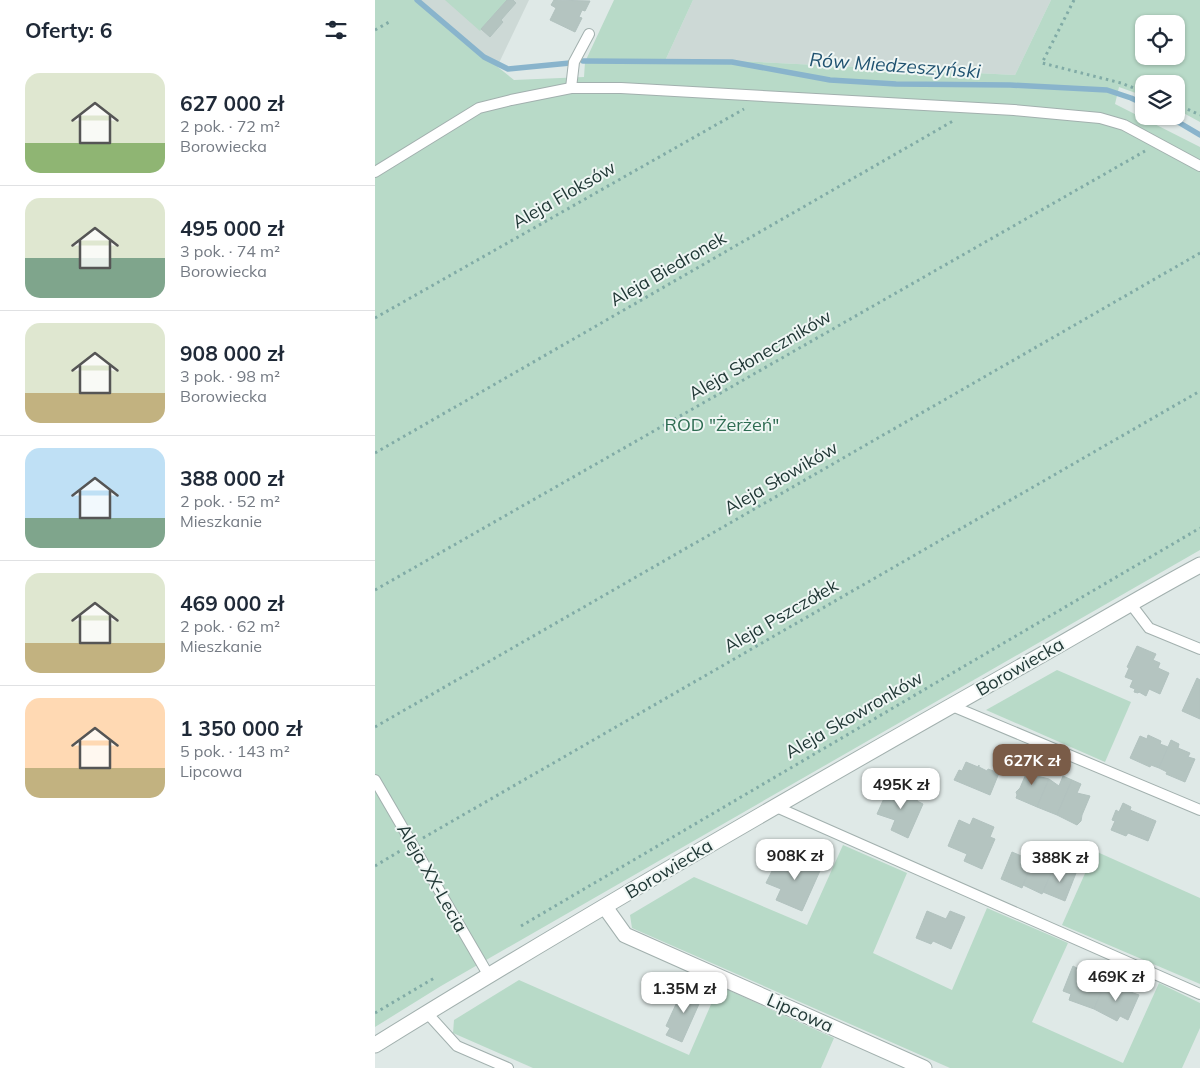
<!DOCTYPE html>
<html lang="pl">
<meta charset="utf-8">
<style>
body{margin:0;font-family:Mulish,sans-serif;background:#f6f6f7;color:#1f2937;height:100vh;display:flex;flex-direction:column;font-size:19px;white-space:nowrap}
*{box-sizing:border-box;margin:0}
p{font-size:16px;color:#747a83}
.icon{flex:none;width:28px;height:28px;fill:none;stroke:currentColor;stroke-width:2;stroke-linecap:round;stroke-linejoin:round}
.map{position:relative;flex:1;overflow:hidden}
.drawer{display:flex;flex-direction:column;background:#fff;width:375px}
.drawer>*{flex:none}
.tools{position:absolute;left:760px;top:15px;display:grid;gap:10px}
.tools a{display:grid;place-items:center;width:50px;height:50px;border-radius:10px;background:#fff;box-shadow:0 1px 4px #0004;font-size:25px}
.price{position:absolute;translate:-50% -42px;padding:0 11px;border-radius:10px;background:#fff;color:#222;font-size:16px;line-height:32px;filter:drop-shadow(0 1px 2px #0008)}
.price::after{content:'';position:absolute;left:50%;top:30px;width:15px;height:11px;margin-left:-8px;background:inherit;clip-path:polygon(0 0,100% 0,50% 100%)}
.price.on{background:#7a5c48;color:#fff}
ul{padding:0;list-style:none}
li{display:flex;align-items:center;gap:15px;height:125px;padding:0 25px}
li+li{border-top:1px solid #e0e1e3}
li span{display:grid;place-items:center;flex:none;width:140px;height:100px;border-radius:15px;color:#555}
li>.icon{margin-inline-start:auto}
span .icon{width:60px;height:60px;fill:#fffc;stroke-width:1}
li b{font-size:21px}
h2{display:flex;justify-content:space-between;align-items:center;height:60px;padding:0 25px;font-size:21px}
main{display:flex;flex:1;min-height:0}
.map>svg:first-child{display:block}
.built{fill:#cdd9d6}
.green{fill:#b8dac8;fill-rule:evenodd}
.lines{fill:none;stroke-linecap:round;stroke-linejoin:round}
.stream{stroke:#89b4cc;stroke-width:5.5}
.building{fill:#b4c4c0;stroke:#b2c2bf}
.lane-casing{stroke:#a2b0ae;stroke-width:12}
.street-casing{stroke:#a2b0ae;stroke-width:17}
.path{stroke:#81aba6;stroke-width:3;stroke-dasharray:2.5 4;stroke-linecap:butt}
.lane{stroke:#fff;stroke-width:10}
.street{stroke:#fff;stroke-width:15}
.labels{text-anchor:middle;stroke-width:4;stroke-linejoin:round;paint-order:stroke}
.street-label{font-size:18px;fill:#213836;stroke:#eff6f4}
.park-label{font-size:18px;fill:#2e6c52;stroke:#eff6f4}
.water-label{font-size:19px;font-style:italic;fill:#1f5270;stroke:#eff6f4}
</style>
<main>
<section class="drawer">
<h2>Oferty: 6<svg class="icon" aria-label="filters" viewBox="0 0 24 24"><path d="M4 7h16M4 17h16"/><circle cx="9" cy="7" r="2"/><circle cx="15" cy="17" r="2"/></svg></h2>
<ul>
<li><span style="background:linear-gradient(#dfe7d0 70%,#8fb573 0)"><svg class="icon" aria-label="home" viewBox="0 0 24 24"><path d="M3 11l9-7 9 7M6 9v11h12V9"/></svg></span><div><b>627 000 zł</b><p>2 pok. · 72 m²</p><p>Borowiecka</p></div></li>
<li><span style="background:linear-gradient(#dfe7d0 60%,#7fa58c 0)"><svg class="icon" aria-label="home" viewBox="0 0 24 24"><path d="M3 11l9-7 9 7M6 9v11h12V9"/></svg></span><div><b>495 000 zł</b><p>3 pok. · 74 m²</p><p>Borowiecka</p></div></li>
<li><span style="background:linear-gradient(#dfe7d0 70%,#c2b280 0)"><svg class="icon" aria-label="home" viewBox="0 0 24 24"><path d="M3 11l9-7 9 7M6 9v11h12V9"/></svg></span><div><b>908 000 zł</b><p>3 pok. · 98 m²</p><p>Borowiecka</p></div></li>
<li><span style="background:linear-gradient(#bfe0f5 70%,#7fa58c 0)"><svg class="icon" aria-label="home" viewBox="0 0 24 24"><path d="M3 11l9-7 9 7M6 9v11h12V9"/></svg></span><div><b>388 000 zł</b><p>2 pok. · 52 m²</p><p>Mieszkanie</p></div></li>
<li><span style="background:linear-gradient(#dfe7d0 70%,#c2b280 0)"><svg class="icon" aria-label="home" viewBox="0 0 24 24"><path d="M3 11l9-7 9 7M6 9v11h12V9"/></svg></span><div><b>469 000 zł</b><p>2 pok. · 62 m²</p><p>Mieszkanie</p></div></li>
<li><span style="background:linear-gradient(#ffd9b3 70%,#c2b280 0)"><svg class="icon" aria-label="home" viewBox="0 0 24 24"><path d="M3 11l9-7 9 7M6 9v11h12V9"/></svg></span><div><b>1 350 000 zł</b><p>5 pok. · 143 m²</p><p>Lipcowa</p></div></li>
</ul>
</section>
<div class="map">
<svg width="825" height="1068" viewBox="0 0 825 1068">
<rect width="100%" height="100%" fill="#dfe9e7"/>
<g class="built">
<polygon points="39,0 154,0 123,65"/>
<polygon points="318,0 676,0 640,75 322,59 290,61"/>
</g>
<g class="green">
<path d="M0 0H39L139 80 209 77 210 62 239 0H318L290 61 322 59 640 75 676 0H825V122L801 109V84H769V96L744 87 740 104 825 147V550L66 986 0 1027ZM769 24H801V56H769Z"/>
<polygon points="70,0 132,0 105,31"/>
<polygon points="682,670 756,702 730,762 611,710"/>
<polygon points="468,845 532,873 498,953 577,990 612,908 693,943 657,1022 748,1063 784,983 825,1003 825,1028 807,1068 575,1068 257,928 255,915 319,877 432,925"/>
<polygon points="720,851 825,898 825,984 687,925"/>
<polygon points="144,980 314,1055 344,986 459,1038 446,1068 158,1068 78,1033 79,1020"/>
</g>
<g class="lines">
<g class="stream">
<polyline points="42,0 109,57 133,69 195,63"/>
<polyline points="208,61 357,62 455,80 521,84 635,85 732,90 756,98 769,104"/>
<polyline points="793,116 825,135"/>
</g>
</g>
<g class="building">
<polygon points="132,0 138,0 141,3 126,20 128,22 115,37 106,29"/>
<polygon points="179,0 215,1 210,11 207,10 204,17 207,18 200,32 175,20 181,8 176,5"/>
<polygon points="762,646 781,654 778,660 785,663 783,668 794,673 785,694 774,689 771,696 764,692 763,693 759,692 760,689 755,687 758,680 750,677 754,668 752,667"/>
<polygon points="822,678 825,680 825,719 807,711"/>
<polygon points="773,735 786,741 785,744 793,747 784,768 776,765 775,767 755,758 765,736 772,739"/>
<polygon points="796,740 804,744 803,748 815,753 813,757 820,759 810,782 791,774 792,772 784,768"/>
<polygon points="591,762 603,767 604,765 604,767 612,771 613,769 624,773 615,795 579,780 584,770 587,771"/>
<polygon points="656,762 666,766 662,776 674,779 662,807 641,798 642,795 641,792 645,788"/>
<polygon points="688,776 697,780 682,815 662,807 674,779 684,786"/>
<polygon points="697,780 706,784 702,793 715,796 707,815 706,821 702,825 682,815"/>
<polygon points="515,785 543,798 542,801 548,804 533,838 516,830 520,820 502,814"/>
<polygon points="748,803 756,807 755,810 781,821 773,841 753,833 751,836 736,830 740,821 737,820 741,810 744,812"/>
<polygon points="598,818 619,827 615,837 620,839 607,869 589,861 592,854 573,846 584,820 595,825"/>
<polygon points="637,852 658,861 647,888 626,879"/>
<polygon points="414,855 424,860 423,862 427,864 430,856 448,864 427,911 401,900 406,889 391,883 402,861 410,864"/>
<polygon points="659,858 679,867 667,894 648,885"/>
<polygon points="680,864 701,873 690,901 668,892"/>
<polygon points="552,911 571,919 575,911 590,917 576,949 558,941 556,944 541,938"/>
<polygon points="698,966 715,975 715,974 731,981 719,1009 694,1000 696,994 688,991"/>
<polygon points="731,981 747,988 747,989 764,995 753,1020 745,1016 742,1021 719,1009"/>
<polygon points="309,986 328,995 307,1042 291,1035 295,1028 291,1026 302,1002 306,1004 309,997 305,995"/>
</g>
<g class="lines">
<g class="lane-casing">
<g id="lane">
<polyline points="196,88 199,62 214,34"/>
<polyline points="0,172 104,108 136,100 196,88 246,88 639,110 725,118 749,125 825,166"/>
<polyline points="755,603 774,628 825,649"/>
<polyline points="577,706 825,810"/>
<polyline points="0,780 114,976"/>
<polyline points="399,806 825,994"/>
<polyline points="52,1013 82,1046 133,1068"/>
</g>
</g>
<g class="street-casing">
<g id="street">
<polyline points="230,907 250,935 549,1068"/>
<path d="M0 1045C215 912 434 786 654 662 711 630 767 596 825 565"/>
</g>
</g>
<g class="path">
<polyline points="699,0 667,63 746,83 769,92"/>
<polyline points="0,30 16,21"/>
<polyline points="801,104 825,115"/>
<polyline points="0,318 369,109"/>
<polyline points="0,453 578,121"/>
<polyline points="0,590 770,151"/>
<polyline points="0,727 825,253"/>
<polyline points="48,838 825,391"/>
<polyline points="0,866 25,851"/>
<polyline points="146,926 825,528"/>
<polyline points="0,1013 61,977"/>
</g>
<use href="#lane" class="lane"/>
<use href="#street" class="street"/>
</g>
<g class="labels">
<g class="street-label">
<text transform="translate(189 195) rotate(-30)" y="6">Aleja Floksów</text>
<text transform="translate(293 269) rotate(-30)" y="6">Aleja Biedronek</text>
<text transform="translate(385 355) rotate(-30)" y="6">Aleja Słoneczników</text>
<text transform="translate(406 478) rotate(-30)" y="6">Aleja Słowików</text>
<text transform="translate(406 616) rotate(-30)" y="6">Aleja Pszczółek</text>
<text transform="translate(645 667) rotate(-30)" y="6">Borowiecka</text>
<text transform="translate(479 715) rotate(-30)" y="6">Aleja Skowronków</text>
<text transform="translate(294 869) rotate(-31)" y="6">Borowiecka</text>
<text transform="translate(57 878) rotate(60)" y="6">Aleja XX-Lecia</text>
<text transform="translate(425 1013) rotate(24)" y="6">Lipcowa</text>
</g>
<g class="park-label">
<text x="347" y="431">ROD "Żerżeń"</text>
</g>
<g class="water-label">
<text transform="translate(520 65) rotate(4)" y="7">Rów Miedzeszyński</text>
</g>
</g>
</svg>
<div class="tools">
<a><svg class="icon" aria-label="locate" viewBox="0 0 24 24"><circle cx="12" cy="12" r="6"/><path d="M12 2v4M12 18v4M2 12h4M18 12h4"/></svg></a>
<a><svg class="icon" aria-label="layers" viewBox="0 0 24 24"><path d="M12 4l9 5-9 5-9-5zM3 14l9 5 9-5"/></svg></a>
</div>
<b class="price on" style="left:657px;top:786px">627K zł</b>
<b class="price" style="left:526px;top:810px">495K zł</b>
<b class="price" style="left:420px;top:881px">908K zł</b>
<b class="price" style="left:685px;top:883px">388K zł</b>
<b class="price" style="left:741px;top:1002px">469K zł</b>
<b class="price" style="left:309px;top:1014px">1.35M zł</b>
</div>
</main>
